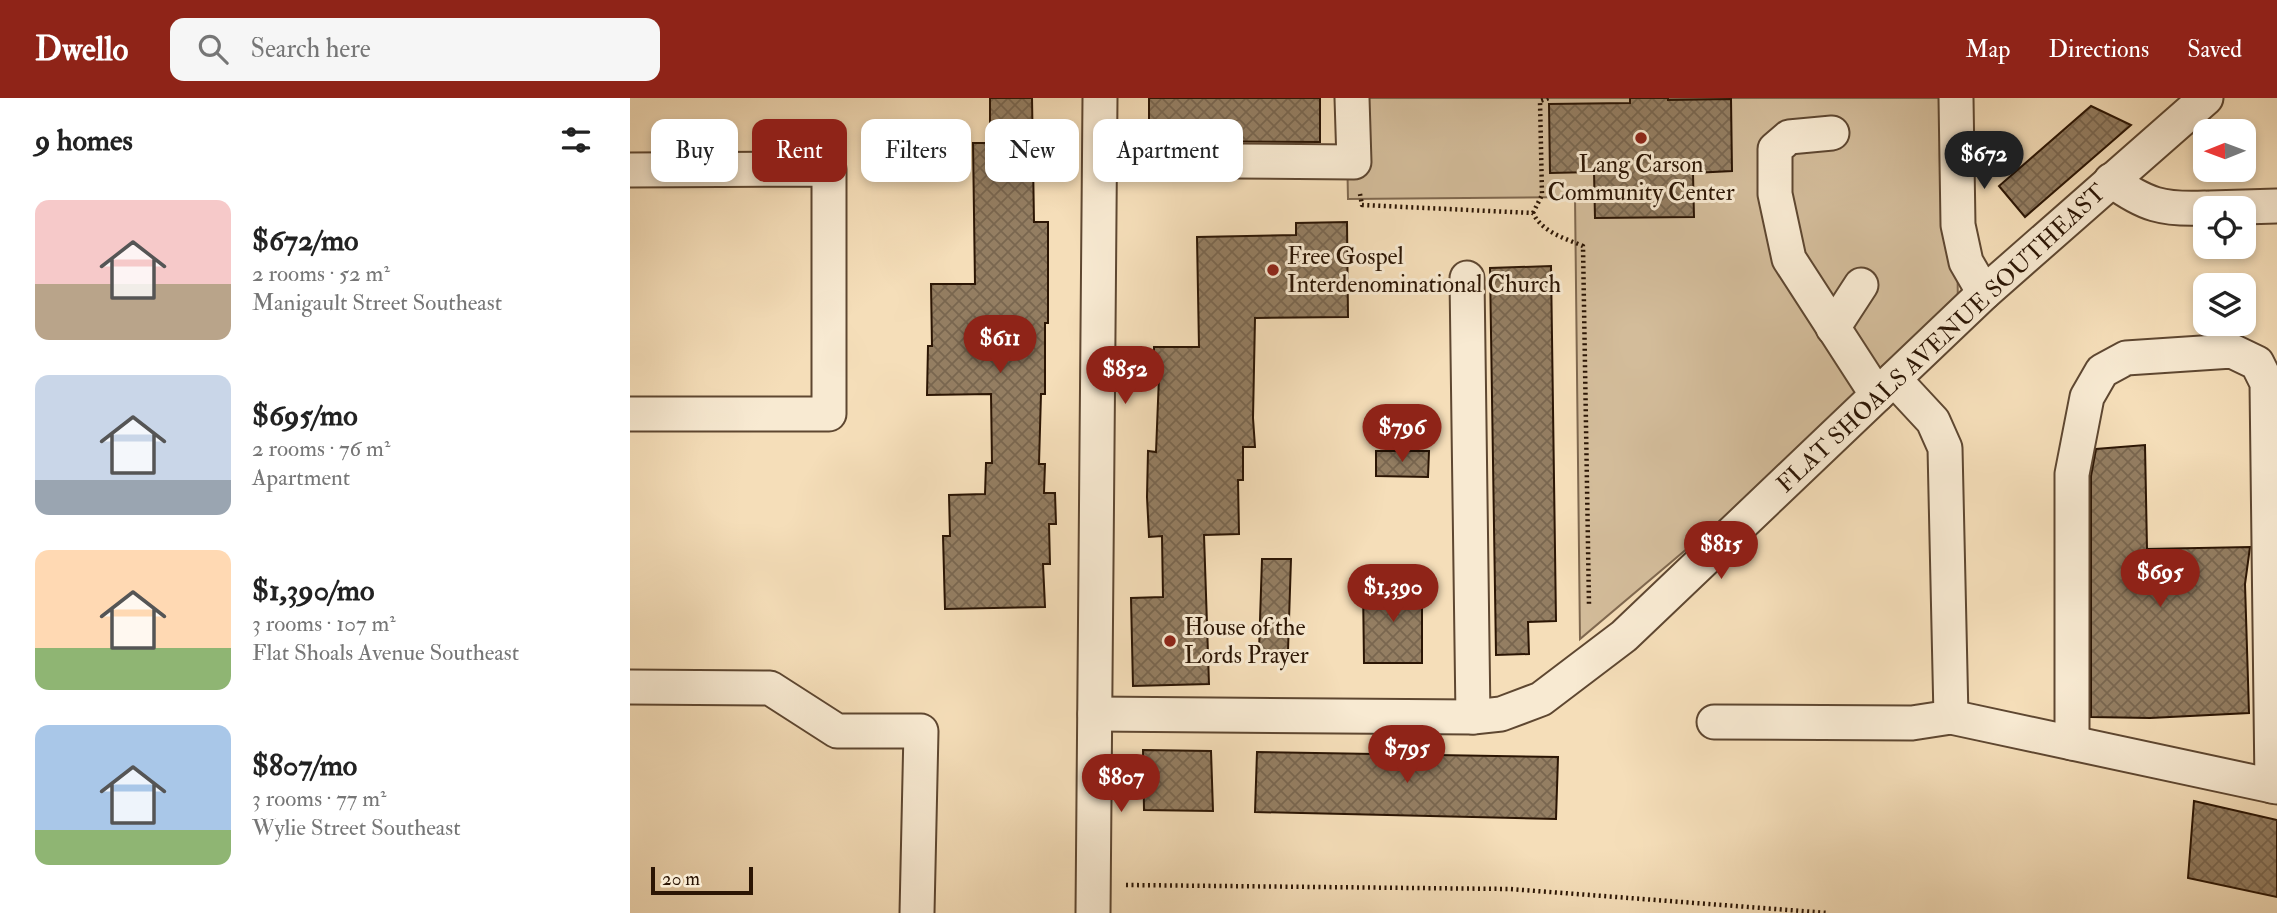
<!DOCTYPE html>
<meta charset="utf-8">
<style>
body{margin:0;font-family:"IM FELL Double Pica",serif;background:#f6f6f6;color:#222;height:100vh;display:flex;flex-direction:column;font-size:26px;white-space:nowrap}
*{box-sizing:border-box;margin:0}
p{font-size:23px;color:#767676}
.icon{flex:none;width:38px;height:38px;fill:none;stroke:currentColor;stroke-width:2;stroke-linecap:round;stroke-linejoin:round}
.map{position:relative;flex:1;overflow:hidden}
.drawer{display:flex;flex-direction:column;background:#fff;width:630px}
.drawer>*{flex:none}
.banner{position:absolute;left:21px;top:21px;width:665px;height:63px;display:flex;gap:14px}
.needle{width:46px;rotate:269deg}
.controls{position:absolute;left:1563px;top:21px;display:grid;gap:14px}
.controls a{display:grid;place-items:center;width:63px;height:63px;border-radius:14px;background:#fff;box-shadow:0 4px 10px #0003;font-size:35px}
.scale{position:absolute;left:21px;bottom:18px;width:102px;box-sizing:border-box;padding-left:7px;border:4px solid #2b1504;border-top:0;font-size:19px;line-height:24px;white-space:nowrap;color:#2b1504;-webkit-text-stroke:5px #f8ead2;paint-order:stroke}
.price{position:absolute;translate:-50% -60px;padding:0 16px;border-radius:24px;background:#8f2418;color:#fff;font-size:23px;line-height:46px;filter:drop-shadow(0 2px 4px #0008)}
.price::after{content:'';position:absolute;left:50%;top:42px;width:21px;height:16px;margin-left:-10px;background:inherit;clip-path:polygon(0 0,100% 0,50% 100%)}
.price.current{background:#222;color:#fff}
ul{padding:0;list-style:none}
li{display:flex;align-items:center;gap:21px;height:175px;padding:0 35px}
li span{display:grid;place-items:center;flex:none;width:196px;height:140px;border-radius:14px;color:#555}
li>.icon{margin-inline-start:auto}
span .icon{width:84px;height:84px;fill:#fffc;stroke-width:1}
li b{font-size:30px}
h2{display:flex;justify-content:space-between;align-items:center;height:84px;padding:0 35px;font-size:30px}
.pill{padding:0 24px;border-radius:14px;background:#fff;box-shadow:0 4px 10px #0003;font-size:24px;line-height:63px}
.pill.current{background:#8f2418;color:#fff}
header{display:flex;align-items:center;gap:42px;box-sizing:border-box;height:98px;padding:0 35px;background:#8f2418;color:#fff}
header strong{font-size:33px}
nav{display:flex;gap:38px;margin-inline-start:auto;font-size:24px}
.search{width:490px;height:63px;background:#f6f6f6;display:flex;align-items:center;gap:18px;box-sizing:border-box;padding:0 24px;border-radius:14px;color:#767676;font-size:26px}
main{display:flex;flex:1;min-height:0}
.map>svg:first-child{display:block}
.green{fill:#d3bc9a;stroke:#7f684f;stroke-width:2}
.building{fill:url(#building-cross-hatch);stroke:#2b1504;stroke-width:2}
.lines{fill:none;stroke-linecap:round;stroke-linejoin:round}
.minor-casing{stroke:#5e4731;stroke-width:37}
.path{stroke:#2b1504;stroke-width:4.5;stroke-dasharray:2 3.5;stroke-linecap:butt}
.minor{stroke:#f8ead2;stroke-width:33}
.poi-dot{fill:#8f2418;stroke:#f8ead2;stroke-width:2.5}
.labels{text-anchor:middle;stroke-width:6;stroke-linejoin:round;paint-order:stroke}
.poi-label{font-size:24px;fill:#2b1504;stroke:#f8ead2;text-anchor:start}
.street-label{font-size:24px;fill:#2b1504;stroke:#f8ead2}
</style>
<header>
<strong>Dwello</strong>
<div class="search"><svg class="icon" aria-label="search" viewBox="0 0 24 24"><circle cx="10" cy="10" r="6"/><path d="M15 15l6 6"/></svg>Search here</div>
<nav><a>Map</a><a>Directions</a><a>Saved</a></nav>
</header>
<main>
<section class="drawer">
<h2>9 homes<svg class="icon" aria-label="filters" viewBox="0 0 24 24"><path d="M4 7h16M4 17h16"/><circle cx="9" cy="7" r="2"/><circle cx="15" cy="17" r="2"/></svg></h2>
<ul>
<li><span style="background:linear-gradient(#f6c9c9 60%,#b9a48a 0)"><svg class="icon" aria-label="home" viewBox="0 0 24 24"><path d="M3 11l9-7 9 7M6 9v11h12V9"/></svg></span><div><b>$672/mo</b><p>2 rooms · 52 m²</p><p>Manigault Street Southeast</p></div></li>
<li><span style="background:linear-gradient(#c9d6e8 75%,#9aa5b1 0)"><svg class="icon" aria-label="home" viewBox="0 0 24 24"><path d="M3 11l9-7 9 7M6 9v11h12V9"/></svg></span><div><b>$695/mo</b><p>2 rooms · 76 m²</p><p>Apartment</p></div></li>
<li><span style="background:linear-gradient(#ffd9b3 70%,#8fb573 0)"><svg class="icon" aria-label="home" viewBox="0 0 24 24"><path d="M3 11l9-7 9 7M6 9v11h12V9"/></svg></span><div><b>$1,390/mo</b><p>3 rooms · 107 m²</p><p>Flat Shoals Avenue Southeast</p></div></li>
<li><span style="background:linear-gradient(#a9c7e8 75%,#8fb573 0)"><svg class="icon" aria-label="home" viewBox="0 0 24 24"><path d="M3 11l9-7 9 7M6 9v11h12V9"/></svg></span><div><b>$807/mo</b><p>3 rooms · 77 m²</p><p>Wylie Street Southeast</p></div></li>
</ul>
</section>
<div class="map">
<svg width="1647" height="815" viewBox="0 0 1647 815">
<defs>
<pattern id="building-cross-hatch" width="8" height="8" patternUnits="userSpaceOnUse" patternTransform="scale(1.75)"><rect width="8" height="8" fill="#947e62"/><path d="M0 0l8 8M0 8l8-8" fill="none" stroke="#79664f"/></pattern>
</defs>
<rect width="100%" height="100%" fill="#f5deb9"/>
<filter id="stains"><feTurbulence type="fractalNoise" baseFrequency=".00286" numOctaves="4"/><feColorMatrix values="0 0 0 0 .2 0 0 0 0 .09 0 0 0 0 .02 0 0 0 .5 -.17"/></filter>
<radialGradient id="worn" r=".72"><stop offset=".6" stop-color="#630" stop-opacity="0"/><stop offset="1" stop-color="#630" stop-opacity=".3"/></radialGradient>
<polygon class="green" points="716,0 1326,0 1328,222 950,541 945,99 718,101"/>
<g class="building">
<polygon points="360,0 402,0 404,124 418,124 418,225 415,225 415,296 411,296 409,366 415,366 414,395 425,395 426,426 419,426 420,466 413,466 415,509 315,511 313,438 320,438 319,397 355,396 356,365 362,365 361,296 297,297 298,248 302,248 301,186 345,186 343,45 360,45"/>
<polygon points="519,0 690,0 690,44 519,43"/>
<polygon points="1000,0 1038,0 1038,2 1101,1 1102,73 1063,75 1064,119 965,120 964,74 920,75 919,6 1000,5"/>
<polygon points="1461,8 1501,27 1395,119 1369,88"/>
<polygon points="717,124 718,219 625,220 623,320 625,349 613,349 613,382 608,382 609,436 574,437 579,586 503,588 501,500 533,499 532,438 519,439 517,399 518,353 526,354 529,278 524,278 524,249 569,249 567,139 666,137 666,125"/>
<polygon points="921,168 926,523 898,524 899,556 866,557 860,170"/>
<polygon points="1515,347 1517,451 1620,449 1615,486 1619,615 1520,620 1461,619 1461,378 1466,351"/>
<polygon points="746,353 799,353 798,379 746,378"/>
<polygon points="632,461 661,461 658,553 629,553"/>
<polygon points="733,488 792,488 792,565 734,565"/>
<polygon points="513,652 581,653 583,713 514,712"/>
<polygon points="627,654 928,659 926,721 625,714"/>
<polygon points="1564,703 1647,722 1647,799 1558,780"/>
</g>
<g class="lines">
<g class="minor-casing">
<g id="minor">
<polyline points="1326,0 1328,127 1336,164 1354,195"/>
<polyline points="1202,35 1159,39 1145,51 1145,96 1159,161 1247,297"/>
<polyline points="470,62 724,64 722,0"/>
<polyline points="0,72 199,71 199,316 0,316"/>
<path d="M1481 82C1515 107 1533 112 1575 110"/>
<polyline points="1580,110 1647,108"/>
<polyline points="837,180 843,619"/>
<polyline points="1203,230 1231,187"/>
<polyline points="1264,281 1303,323 1315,350 1321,619"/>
<polyline points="0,589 140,590 207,633 291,633 287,815"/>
<polyline points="465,616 843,619 871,616 911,601 994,538 1354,195 1576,0"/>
<polyline points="1084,624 1282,625 1321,619 1647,689"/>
<polyline points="1442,645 1442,376 1457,299 1472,273 1496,260 1602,253 1627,265 1637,285 1642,688"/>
<polyline points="463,815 470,0"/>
</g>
</g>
<g class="path">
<path d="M730 96 732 107 903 115C912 134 934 140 953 148L959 507"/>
<polyline points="903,115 912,97 910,3 919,0"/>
<polyline points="496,787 880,791 1198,815"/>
</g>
<use href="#minor" class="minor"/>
</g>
<g class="poi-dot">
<circle cx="1011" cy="40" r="7"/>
<circle cx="643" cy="172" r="7"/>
<circle cx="540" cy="543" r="7"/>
</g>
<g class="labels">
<g class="poi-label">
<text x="1011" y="74" text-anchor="middle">Lang Carson<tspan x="1011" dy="28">Community Center</tspan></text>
<text x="657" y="166">Free Gospel<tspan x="657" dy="28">Interdenominational Church</tspan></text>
<text x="554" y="537">House of the<tspan x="554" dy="28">Lords Prayer</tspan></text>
</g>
<g class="street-label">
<text transform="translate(1311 240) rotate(-43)" y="8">FLAT SHOALS AVENUE SOUTHEAST</text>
</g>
</g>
<rect width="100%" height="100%" filter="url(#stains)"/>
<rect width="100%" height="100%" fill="url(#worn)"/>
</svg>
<div class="controls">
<a><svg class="needle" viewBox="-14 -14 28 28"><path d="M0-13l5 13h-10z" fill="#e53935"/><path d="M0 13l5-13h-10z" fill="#767676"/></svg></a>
<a><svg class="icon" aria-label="locate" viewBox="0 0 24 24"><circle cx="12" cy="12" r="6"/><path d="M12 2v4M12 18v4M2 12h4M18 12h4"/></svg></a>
<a><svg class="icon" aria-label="layers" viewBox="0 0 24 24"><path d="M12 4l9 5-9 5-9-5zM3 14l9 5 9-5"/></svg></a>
</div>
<div class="scale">20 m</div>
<b class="price current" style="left:1354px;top:93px">$672</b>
<b class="price" style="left:370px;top:277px">$611</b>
<b class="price" style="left:495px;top:308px">$852</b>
<b class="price" style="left:772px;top:366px">$796</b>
<b class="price" style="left:1091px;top:483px">$815</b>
<b class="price" style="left:1530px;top:511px">$695</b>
<b class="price" style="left:763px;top:526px">$1,390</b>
<b class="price" style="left:777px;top:687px">$795</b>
<b class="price" style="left:491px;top:716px">$807</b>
<div class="banner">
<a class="pill">Buy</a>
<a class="pill current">Rent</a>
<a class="pill">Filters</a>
<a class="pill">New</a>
<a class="pill">Apartment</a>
</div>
</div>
</main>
